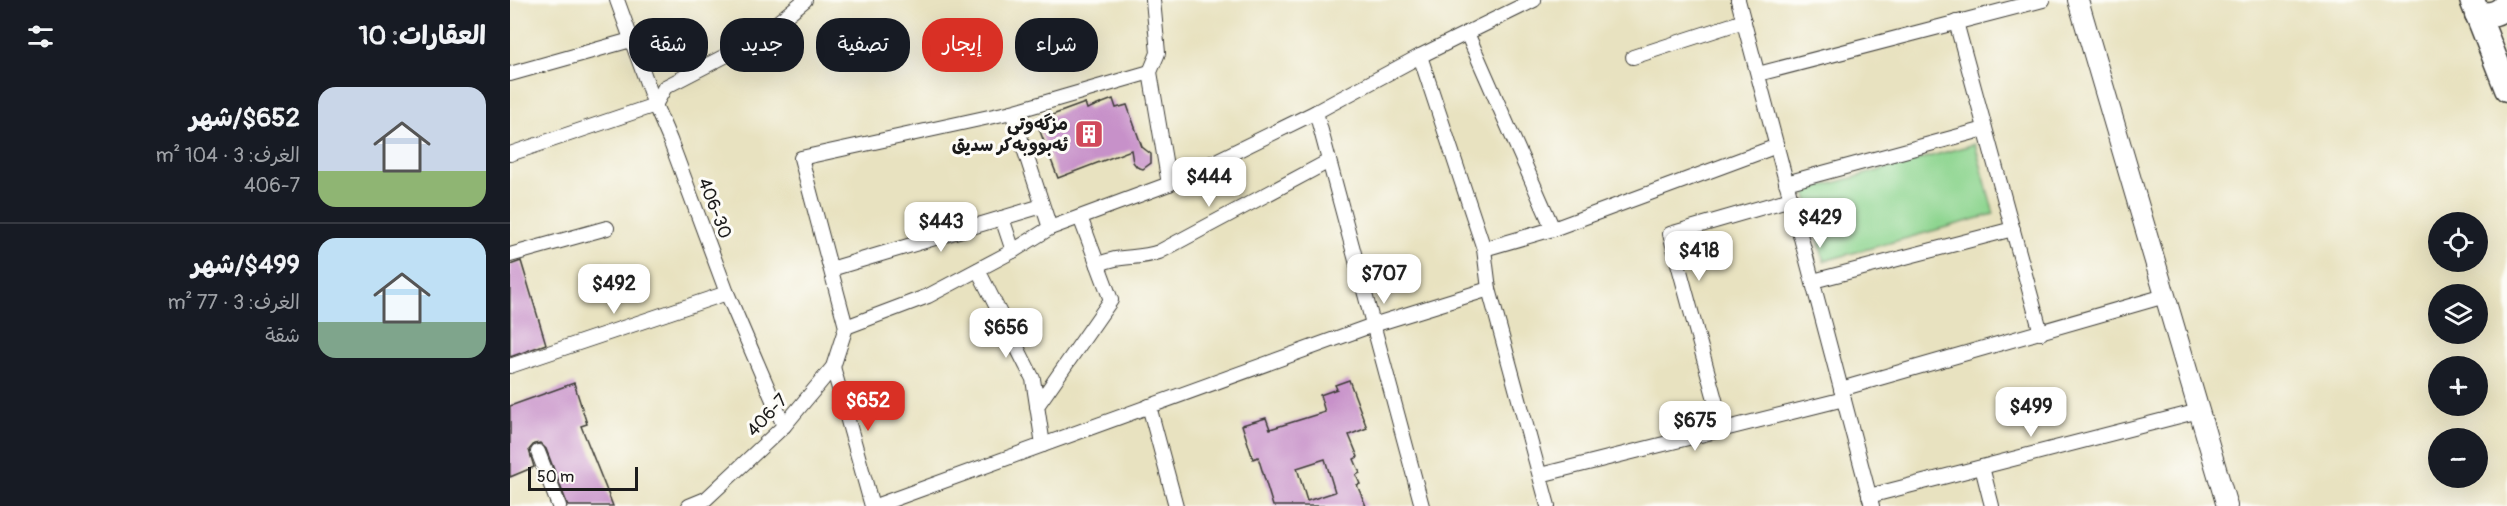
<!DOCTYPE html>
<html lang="ar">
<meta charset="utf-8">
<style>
body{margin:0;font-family:Pangolin,"Playpen Sans Arabic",sans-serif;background:#242831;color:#f1f3f6;direction:rtl;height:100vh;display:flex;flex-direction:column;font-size:22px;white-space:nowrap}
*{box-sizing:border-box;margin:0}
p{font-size:20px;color:#9ea1a6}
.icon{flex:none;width:33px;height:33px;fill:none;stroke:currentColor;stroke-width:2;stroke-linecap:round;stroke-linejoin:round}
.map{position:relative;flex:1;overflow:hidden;direction:ltr}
.panel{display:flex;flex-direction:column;background:#171b24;width:510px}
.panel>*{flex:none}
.hud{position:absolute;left:18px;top:18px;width:570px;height:54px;direction:rtl;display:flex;gap:12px}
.tools{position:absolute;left:1918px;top:212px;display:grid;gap:12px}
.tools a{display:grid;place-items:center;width:60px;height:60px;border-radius:50%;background:#171b24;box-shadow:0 6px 24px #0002;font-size:30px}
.scale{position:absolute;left:18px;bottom:15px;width:110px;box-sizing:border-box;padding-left:6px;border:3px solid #1c1c1c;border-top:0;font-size:16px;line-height:21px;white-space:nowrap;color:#1c1c1c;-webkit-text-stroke:4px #fdfcf7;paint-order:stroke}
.price{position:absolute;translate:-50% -51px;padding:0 14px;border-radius:12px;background:#fff;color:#222;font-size:20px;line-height:39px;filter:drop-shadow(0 2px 3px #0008)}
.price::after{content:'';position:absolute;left:50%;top:36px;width:18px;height:14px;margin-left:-9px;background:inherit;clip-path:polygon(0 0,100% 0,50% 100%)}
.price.current{background:#d93025;color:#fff}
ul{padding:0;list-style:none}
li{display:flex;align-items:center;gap:18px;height:150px;padding:0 24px}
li+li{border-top:2px solid #363941}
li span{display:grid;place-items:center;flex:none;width:168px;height:120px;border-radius:18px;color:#555}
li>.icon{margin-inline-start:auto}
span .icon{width:72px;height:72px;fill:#fffc;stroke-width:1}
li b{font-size:26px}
h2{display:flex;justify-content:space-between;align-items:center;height:72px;padding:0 24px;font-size:26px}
.chip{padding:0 21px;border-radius:24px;background:#171b24;box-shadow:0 6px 24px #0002;font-size:21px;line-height:54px}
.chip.current{background:#d93025;color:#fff}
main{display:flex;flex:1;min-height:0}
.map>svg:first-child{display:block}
.green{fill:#8ed590;stroke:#557856;stroke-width:1.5}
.building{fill:#c791c9;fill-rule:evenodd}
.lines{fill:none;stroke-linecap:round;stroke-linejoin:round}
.street-casing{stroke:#3b3a35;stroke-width:16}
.secondary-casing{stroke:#3b3a35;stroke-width:22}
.highway-casing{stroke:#3b3a35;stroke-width:27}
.street{stroke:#fff;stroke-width:14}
.secondary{stroke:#fff;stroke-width:20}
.highway{stroke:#fff;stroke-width:24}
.labels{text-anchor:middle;stroke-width:6;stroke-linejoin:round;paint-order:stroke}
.poi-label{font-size:18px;font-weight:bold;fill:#1c1c1c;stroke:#fdfcf7;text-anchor:end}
.street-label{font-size:18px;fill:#1c1c1c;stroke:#fdfcf7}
</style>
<main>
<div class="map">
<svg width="1997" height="506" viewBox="0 0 1997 506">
<rect width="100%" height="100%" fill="#fdfcf7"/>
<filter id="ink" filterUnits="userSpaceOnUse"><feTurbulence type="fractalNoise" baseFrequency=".0167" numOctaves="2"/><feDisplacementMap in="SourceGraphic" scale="12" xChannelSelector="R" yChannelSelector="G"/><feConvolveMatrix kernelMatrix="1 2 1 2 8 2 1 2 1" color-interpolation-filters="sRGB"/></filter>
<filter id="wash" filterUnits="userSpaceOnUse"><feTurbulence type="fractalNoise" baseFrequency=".008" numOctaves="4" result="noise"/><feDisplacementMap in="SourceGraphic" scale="24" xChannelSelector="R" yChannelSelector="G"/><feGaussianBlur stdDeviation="1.35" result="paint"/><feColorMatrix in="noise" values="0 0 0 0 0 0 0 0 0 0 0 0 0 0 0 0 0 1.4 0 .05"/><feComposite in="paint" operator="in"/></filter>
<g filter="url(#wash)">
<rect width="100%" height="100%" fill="#e8e2c0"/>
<polygon class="green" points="1465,144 1484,214 1314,261 1295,191"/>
<g id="blocks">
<g class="building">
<polygon points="603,99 606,108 617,105 632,147 641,154 641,163 633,169 627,167 623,162 621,150 548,178 526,121 575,103 577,109"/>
<polygon points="11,261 36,344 0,357 0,265"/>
<path d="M839 380 857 428 839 435 848 457 844 459 850 473 846 475 850 484 847 485 856 506H763L748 457 743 459 732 425 756 418 760 429 815 412 810 395 827 389 825 385ZM815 459 825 492 797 501 787 468Z"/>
<polygon points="64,383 77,424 71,426 103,506 58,506 36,449 30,443 24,444 19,450 24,467 0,477 0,406"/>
</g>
</g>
</g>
<g filter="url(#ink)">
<use href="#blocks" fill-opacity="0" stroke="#3b3a35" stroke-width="1.5"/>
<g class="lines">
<g class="street-casing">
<g id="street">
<polyline points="107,0 145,105 160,140 217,293 274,426"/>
<polyline points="643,0 648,53 640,72 659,184"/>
<polyline points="1228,0 1362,506"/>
<polyline points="1446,22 1531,333"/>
<polyline points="957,33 1043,229"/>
<polyline points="910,56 974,249 979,289 1038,506"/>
<polyline points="1123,57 1234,21"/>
<polyline points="0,74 121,40"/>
<polyline points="1248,74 1533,0"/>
<polyline points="502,112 540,228"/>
<polyline points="806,112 912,506"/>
<polyline points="0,154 145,105 155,87 246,40 295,0"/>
<polyline points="1276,183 1475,129"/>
<polyline points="492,218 503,251"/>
<polyline points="974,249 1043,229 1267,146"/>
<polyline points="0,255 97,228"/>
<path d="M588 265C608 254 628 260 649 252L819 161"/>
<polyline points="321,269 532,206"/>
<polyline points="468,270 523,379 533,445"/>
<polyline points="1303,281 1503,229"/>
<polyline points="336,327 418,296 503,251 540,228 659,184 806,112 910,56 1024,0"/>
<polyline points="336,327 291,158 502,112 640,72"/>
<polyline points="0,366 217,293"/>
<polyline points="323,367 362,506"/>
<polyline points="1331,389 1655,296"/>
<polyline points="527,406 601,300 570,217"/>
<polyline points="639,406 666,506"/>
<polyline points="1213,429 1160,234 1281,199"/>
<polyline points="28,452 49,506"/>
<polyline points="1472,467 1482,506"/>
<polyline points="1030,475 1334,399"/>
<polyline points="1359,496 1689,411"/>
<polyline points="179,506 196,499 274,426 323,367 336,327"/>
<polyline points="365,506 863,325 979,289"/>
</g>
</g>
<g class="secondary-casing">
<polyline id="secondary" points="1568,0 1717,506"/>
</g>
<g class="highway-casing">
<g id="highway">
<polyline points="1962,0 1997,89"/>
<path d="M1967 14C1980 15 1989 15 1997 3"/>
</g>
</g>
<use href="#street" class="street"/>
<use href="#secondary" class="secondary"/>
<use href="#highway" class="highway"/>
</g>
</g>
<defs>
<g id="building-square" transform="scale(1.5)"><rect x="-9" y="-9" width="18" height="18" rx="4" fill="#d1495b" stroke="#fdfcf7"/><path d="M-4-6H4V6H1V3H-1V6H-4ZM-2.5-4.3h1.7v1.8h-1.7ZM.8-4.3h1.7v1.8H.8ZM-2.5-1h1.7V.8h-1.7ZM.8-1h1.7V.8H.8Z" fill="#fff"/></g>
</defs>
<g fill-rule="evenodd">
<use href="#building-square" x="579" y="134"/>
</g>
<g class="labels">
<g class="poi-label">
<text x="558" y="130">مزگەوتی<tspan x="558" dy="21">ئەبووبەکر سدیق</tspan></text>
</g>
<g class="street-label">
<text transform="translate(205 208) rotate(69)" y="6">406-30</text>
<text transform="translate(257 415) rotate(-47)" y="6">406-7</text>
</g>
</g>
</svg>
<div class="tools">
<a><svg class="icon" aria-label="locate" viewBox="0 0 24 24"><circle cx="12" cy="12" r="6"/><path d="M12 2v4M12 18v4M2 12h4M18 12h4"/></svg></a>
<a><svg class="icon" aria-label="layers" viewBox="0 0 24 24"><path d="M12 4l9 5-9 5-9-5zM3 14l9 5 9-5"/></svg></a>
<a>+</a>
<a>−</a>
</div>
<div class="scale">50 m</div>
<b class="price" style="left:699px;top:208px">$444</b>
<b class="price" style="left:1310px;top:249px">$429</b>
<b class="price" style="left:431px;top:253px">$443</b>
<b class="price" style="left:1189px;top:282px">$418</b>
<b class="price" style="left:874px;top:305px">$707</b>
<b class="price" style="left:104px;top:315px">$492</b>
<b class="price" style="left:496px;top:359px">$656</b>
<b class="price current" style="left:358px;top:432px">$652</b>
<b class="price" style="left:1521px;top:438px">$499</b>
<b class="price" style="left:1185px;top:452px">$675</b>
<div class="hud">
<a class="chip">شراء</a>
<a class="chip current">إيجار</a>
<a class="chip">تصفية</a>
<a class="chip">جديد</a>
<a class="chip">شقة</a>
</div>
</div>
<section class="panel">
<h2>العقارات: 10<svg class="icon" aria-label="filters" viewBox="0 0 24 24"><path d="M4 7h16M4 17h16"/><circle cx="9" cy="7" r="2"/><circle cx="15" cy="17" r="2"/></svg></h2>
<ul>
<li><span style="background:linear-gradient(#c9d6e8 70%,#8fb573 0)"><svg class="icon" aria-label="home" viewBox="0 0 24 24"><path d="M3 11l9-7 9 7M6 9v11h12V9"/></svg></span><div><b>$652/شهر</b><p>الغرف: 3 · 104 m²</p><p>406-7</p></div></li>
<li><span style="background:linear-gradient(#bfe0f5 70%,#7fa58c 0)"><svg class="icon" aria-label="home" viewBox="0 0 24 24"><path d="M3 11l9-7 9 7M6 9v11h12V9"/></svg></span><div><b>$499/شهر</b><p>الغرف: 3 · 77 m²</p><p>شقة</p></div></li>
</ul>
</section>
</main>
